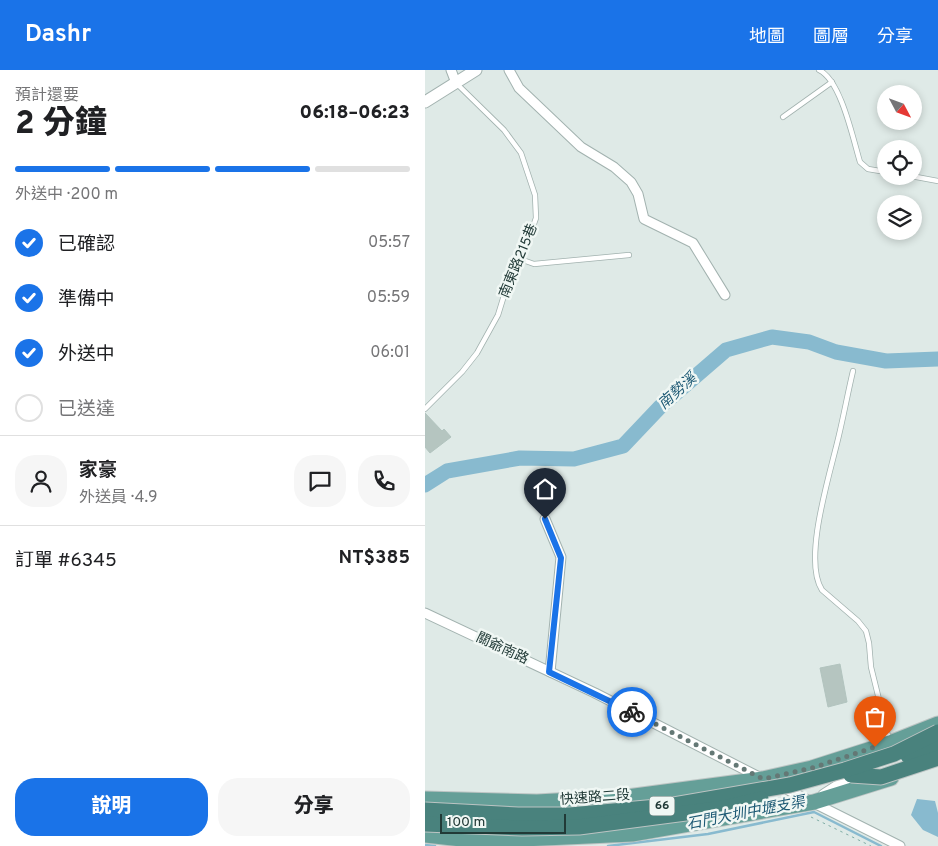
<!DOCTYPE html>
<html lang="zh-TW">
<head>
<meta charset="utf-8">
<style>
  :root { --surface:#fff; --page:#f6f6f6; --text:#202124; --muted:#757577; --line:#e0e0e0; --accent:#1a73e8 }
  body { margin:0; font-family:Overpass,"Noto Sans TC",sans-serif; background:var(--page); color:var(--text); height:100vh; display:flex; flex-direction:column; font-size:19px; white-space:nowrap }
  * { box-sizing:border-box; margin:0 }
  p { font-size:16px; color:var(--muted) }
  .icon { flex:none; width:28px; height:28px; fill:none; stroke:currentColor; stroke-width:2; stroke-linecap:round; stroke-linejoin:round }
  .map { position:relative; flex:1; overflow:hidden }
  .sheet { display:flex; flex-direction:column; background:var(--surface); width:425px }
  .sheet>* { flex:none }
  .needle { width:32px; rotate:131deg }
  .controls { position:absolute; left:452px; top:15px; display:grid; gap:10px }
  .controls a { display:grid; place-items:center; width:45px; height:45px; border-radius:50%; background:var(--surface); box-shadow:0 2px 8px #0003; font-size:25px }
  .scale { position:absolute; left:15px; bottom:12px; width:126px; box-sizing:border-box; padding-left:5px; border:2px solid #213a37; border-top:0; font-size:14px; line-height:18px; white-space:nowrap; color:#213a37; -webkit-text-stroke:4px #f0f7f4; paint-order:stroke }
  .pin { position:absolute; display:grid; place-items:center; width:42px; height:42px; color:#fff; margin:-51px -21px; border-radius:50% 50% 50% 0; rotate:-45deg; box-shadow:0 0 5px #0007 }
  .pin .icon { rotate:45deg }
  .courier { position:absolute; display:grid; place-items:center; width:50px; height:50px; margin:-25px; border:4px solid #1a73e8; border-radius:50%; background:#fff; color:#222; box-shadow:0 1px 6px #0007 }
  .summary em { font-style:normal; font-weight:800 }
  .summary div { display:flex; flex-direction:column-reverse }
  .summary { display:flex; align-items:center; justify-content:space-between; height:85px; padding:0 15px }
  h1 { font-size:32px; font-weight:800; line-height:38px }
  .bar { display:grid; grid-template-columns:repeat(4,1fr); gap:8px 5px; align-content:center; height:60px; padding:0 15px }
  .bar i { height:6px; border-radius:4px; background:var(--line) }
  .bar .on { background:var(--accent) }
  .bar p { grid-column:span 4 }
  .line { display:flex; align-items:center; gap:12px; padding:0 15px; border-top:1px solid var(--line) }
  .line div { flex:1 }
  .round { display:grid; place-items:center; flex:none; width:52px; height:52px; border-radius:20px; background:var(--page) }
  ol { padding:0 15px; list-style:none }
  li { display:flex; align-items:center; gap:15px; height:55px }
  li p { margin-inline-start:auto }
  li .icon { padding:5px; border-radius:50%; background:var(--accent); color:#fff; stroke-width:4 }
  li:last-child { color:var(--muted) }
  li i { width:28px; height:28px; border:2px solid var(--line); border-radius:50% }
  .action { display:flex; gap:10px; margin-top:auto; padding:10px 15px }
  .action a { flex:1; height:58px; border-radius:20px; background:var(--accent); color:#fff; font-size:20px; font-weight:800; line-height:58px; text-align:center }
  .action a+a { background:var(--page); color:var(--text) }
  header { display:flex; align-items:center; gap:30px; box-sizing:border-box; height:70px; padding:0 25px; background:var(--accent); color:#fff }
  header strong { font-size:24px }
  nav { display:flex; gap:28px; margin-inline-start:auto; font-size:18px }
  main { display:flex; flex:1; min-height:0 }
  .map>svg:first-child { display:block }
</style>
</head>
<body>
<header>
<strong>Dashr</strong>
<nav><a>地圖</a><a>圖層</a><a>分享</a></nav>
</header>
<main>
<section class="sheet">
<div class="summary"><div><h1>2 分鐘</h1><p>預計還要</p></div><em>06:18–06:23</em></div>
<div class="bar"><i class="on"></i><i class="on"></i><i class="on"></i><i></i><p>外送中 · 200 m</p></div>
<ol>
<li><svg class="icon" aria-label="check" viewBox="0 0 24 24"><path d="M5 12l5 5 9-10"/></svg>已確認<p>05:57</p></li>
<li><svg class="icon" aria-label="check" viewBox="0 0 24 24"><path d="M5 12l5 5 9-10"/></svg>準備中<p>05:59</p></li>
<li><svg class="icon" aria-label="check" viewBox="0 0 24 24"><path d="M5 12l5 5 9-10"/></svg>外送中<p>06:01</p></li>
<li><i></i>已送達</li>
</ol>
<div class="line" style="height:90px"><a class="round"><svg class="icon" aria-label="person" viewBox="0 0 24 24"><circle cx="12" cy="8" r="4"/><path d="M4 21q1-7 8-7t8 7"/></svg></a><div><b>家豪</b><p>外送員 · 4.9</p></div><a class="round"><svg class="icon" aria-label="chat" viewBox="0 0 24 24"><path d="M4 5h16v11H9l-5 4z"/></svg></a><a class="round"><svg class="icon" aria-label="phone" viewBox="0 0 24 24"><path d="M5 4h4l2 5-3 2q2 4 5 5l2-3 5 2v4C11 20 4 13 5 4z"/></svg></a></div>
<div class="line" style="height:65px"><div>訂單 #6345</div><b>NT$385</b></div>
<div class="action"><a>說明</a><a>分享</a></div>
</section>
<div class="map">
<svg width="513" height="776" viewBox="0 0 513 776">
  <rect width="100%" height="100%" fill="#dfeae7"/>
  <path fill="#88bacf" d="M492 729 510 731 513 743V767L498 760 486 745Z"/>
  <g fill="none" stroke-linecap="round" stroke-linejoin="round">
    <g stroke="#88bacf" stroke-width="2.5">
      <path d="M0 775 10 776"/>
      <path d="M183 776 283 764 389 742 456 776"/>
    </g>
    <path stroke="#88bacf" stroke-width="15" d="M0 415 22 401 95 388 149 389 198 376 235 337 301 280 347 267 384 272 411 282 461 291 513 289"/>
  </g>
  <g fill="#b5c5c0" stroke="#b2c4bf">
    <path d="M0 343 17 361 19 359 26 367 5 383 0 377Z"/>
    <path d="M415 594 422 632 403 637 395 598Z"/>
  </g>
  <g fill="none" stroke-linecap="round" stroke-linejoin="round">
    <defs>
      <g id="service">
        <path d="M394 0C416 10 428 69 435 92L443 99 461 102"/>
        <path d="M358 47 407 12"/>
        <path d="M486 106 513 111"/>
        <path d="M95 189 109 194 204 185"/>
        <path d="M428 301C423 322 419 344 414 365 406 401 377 489 397 520L433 551 441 561 444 573 446 597 464 670"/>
        <path d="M0 339 37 302 52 283 73 245 85 206 103 171 111 148 110 125 96 83 79 60 32 14"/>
      </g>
      <g id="minor">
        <path d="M26 0 31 13"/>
        <path d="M84 0 94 18 156 77 189 97 206 112 213 124 219 149 268 173 300 225"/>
        <path d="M120 449 136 487 125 602"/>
        <path d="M0 543 170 623 336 708"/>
        <path d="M357 717 475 776"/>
      </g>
      <g id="tertiary">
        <path d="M0 32 51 0"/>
        <path d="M399 725 413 716 439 707"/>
      </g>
      <g id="primary">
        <path d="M0 729 112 732 202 727 338 709 387 698 465 673 513 654"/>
        <path d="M0 765 54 771 207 764 389 732 466 708"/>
      </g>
    </defs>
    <use href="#service" stroke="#a2b2af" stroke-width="6"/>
    <use href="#minor" stroke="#a2b2af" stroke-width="11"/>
    <use href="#tertiary" stroke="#a2b2af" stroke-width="13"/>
    <use href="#primary" stroke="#bcc4c3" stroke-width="17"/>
    <path stroke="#80ada6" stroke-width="1" stroke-dasharray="2.5 4" stroke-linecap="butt" d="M386 747 446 776"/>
    <use href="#service" stroke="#fff" stroke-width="4.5"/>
    <use href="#minor" stroke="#fff" stroke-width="9"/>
    <use href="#tertiary" stroke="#fff" stroke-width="11"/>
    <use href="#primary" stroke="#659f98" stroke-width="15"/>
    <defs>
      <g id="trunk-bridge">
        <path d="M483 686 513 675"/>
        <path d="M426 705 456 707 513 688"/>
        <path d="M0 740 93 745H145L243 736 365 715 420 700 469 684 513 662"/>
        <path d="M0 754 97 758 154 757 299 738 336 729"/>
      </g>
    </defs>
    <use href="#trunk-bridge" stroke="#bcc4c3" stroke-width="17" stroke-linecap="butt"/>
    <use href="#trunk-bridge" stroke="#49827d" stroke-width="15"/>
  </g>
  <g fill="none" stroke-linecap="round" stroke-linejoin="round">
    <path stroke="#647875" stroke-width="5" stroke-dasharray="0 9" d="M207 642 338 709 387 698 450 677"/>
    <path stroke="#1a73e8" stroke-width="6" d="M120 449 136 488 124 602 207 642"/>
  </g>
  <g text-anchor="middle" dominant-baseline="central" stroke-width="5" stroke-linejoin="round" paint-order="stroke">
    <rect fill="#f0f7f4" stroke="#5f7370" stroke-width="1" x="224.5" y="726.5" width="25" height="19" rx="4"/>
    <g font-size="12" font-weight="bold" fill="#213a37">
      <text x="237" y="736">66</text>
    </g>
    <g font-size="14" fill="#213a37" stroke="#f0f7f4">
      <text transform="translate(94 191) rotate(-68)">南東路215巷</text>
      <text transform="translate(77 579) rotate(25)">關爺南路</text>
      <text transform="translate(170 728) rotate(-4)">快速路二段</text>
    </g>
    <g font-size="15" font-style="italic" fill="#1d5974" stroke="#f0f7f4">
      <text transform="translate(253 322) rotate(-42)">南勢溪</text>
      <text transform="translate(321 744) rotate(-11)">石門大圳中壢支渠</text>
    </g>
  </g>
</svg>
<div class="controls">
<a><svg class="needle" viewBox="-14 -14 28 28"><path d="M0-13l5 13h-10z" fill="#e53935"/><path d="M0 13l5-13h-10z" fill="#757577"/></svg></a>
<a><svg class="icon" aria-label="locate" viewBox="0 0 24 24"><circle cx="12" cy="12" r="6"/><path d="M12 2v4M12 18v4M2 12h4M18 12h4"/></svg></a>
<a><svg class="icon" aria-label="layers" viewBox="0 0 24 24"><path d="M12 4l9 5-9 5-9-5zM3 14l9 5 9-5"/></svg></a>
</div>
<div class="scale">100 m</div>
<div class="pin" style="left:450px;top:677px;background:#ea580c"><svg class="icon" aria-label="bag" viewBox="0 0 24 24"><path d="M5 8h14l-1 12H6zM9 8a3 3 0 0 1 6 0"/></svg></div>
<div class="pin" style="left:120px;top:449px;background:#1f2937"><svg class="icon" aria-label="home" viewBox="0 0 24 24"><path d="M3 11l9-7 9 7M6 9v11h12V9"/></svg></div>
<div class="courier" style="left:207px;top:642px"><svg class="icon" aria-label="bike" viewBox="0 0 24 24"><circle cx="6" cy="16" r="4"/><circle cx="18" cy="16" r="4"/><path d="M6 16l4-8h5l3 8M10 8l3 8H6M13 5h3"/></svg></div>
</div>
</main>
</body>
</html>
